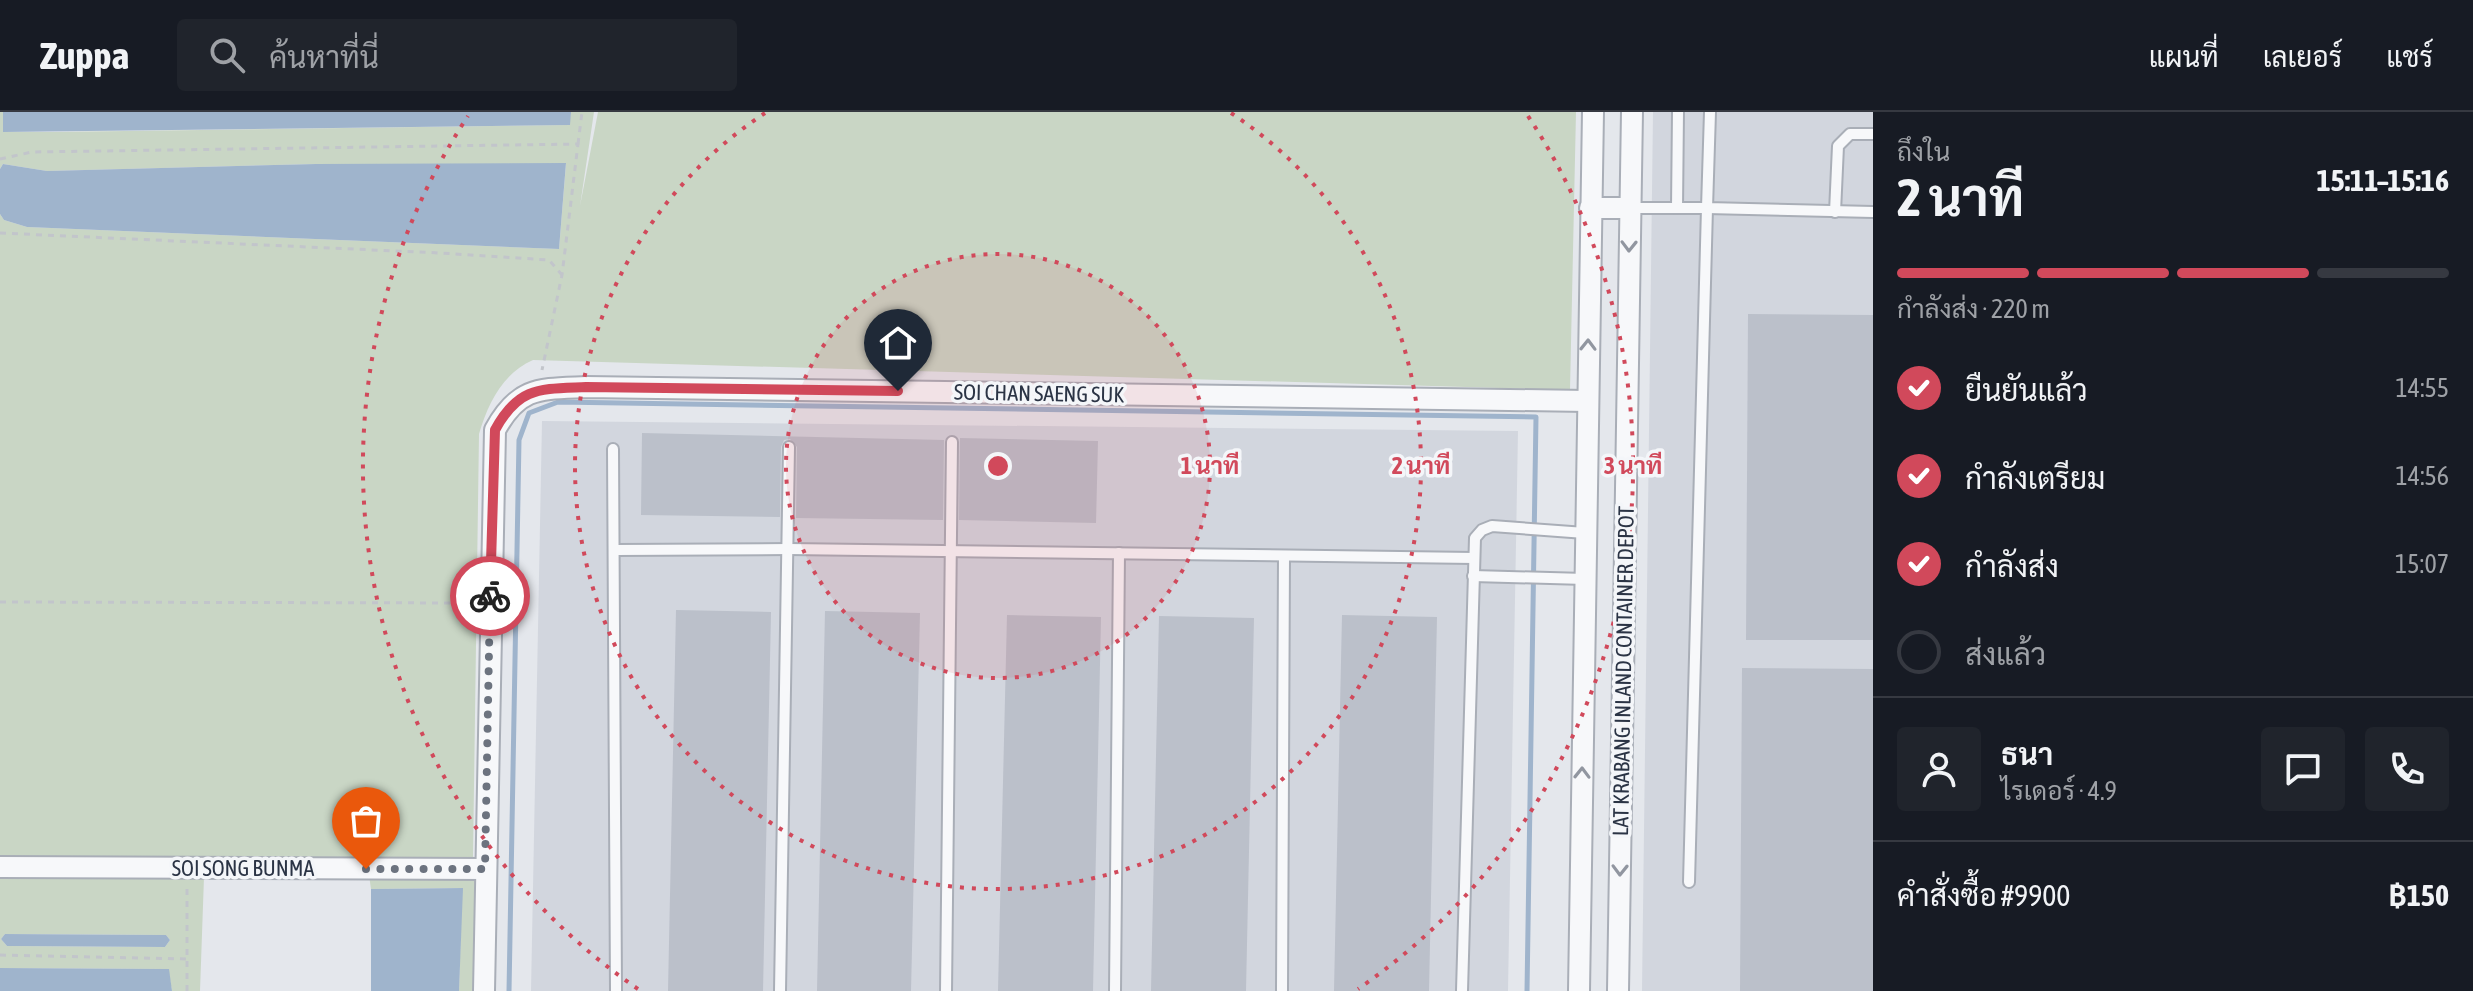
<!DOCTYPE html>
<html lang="th">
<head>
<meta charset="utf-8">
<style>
  :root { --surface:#171b24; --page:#20242c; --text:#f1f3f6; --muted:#9ea1a6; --line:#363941; --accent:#d1495b }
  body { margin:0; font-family:"Asap Condensed",Sarabun,sans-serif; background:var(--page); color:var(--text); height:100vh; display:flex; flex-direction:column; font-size:30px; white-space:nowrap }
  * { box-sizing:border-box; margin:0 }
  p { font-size:26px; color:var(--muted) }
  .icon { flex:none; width:44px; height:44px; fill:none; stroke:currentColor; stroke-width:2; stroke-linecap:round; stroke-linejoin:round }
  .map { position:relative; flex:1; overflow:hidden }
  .panel { display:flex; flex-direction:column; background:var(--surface); width:600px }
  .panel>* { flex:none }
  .pin { position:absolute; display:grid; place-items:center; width:68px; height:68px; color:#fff; margin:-82px -34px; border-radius:50% 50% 50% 0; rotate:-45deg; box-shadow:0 0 8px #0007 }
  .pin .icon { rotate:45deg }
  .courier { position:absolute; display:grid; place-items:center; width:80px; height:80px; margin:-40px; border:6px solid #d1495b; border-radius:50%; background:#fff; color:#222; box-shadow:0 2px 10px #0007 }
  .headline em { font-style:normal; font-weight:700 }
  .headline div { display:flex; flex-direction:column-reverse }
  .headline { display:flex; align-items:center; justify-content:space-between; height:136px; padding:0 24px }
  h1 { font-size:52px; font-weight:700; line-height:60px }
  .bar { display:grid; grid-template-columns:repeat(4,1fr); gap:12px 8px; align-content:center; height:96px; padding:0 24px }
  .bar i { height:10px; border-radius:6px; background:var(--line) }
  .bar .current { background:var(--accent) }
  .bar p { grid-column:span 4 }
  .line { display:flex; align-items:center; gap:20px; padding:0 24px; border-top:2px solid var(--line) }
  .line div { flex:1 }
  .round { display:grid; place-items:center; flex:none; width:84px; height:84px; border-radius:8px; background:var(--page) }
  ol { padding:0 24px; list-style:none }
  li { display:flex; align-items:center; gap:24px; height:88px }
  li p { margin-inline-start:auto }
  li .icon { padding:8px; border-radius:50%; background:var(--accent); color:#fff; stroke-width:4 }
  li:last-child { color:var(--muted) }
  li i { width:44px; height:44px; border:4px solid var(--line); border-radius:50% }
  header { display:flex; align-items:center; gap:48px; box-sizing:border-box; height:112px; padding:0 40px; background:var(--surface); border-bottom:2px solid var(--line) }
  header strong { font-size:38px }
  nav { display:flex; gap:44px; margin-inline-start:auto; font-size:28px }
  .search { width:560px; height:72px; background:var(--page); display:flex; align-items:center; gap:20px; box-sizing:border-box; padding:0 28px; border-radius:8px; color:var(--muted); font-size:30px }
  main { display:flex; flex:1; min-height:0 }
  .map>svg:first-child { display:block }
</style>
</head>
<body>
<header>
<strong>Zuppa</strong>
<div class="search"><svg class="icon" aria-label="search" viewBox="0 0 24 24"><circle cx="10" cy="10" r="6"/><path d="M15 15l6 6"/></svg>ค้นหาที่นี่</div>
<nav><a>แผนที่</a><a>เลเยอร์</a><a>แชร์</a></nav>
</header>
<main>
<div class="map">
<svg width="1873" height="879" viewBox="0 0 1873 879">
  <rect width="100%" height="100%" fill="#e4e7ec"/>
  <g fill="#d2d6de">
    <path d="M1653 0H1873V879H1642Z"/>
    <path d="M542 309 1518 319 1508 879H531Z"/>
  </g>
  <path fill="#c9d6c5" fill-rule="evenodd" d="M0 0H3V20H51L569 13 571 0H594L580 94 598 0H1576L1570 278 533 248C503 261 488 291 479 322L473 744 477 769 476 879H459L462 776 371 777 369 763 204 765 200 879H172L168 857 0 856V102L4 108 27 115 559 137 566 52H316L47 59 3 52 0 57ZM5 822 166 823 170 828 165 835 7 834 1 827Z"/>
  <g fill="#9fb4cc">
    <path d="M3 0H571L570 13 3 20Z"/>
    <path d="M566 51 559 137 27 115 4 108 0 102V57L3 52 47 59 316 52Z"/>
    <path d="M463 776 459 879H371V777Z"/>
    <path d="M5 822 166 823 170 828 165 835 7 834 1 827Z"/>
    <path d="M0 856 169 857 172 879H0Z"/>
  </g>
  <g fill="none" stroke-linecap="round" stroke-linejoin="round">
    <path stroke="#9fb4cc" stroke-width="5" d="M509 879 519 328 529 301 558 290 1536 305 1527 879"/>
  </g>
  <g fill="#bbc0ca">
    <path d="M1748 202 1873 203V528H1746Z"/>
    <path d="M642 321 944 328 943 408 796 406 797 335 790 327 784 328 781 335 780 405 641 403Z"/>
    <path d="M960 326 1098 329 1096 411 959 408Z"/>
    <path d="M676 498 771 500 763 879H668Z"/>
    <path d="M825 499 920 501 911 879H817Z"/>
    <path d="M1007 503 1101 505 1093 879H998Z"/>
    <path d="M1342 503 1437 505 1429 879H1334Z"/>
    <path d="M1159 504 1254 506 1246 879H1151Z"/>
    <path d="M1742 556 1873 557V879H1740Z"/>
  </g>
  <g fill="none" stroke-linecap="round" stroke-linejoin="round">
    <defs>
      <g id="lane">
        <path d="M1710 0 1707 96 1873 100"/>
        <path d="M1630 96H1707L1689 770"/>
        <path d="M1677 96 1678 0"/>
        <path d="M1835 100 1838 34 1850 22H1873"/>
        <path d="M613 337 616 879"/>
        <path d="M615 438 789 437 1474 446"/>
        <path d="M1473 464 1585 467"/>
        <path d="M780 879 789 335"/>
        <path d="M946 879 952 330"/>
        <path d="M1115 879 1119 441"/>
        <path d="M1282 879 1284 444"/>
        <path d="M1462 879 1475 426 1482 418 1492 414 1585 421"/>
      </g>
      <g id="street">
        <path d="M1590 96H1630"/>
        <path d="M0 755 485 757"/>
        <path d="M484 879 495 318C519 274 540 277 586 275L1587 289"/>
        <path d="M1579 879 1593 0"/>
        <path d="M1618 879 1632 0"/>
      </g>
    </defs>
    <use href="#lane" stroke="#a9aeb7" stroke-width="14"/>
    <use href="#street" stroke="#a9aeb7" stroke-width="24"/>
    <g stroke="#c2c5cb" stroke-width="3" stroke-dasharray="6 6" stroke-linecap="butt">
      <path d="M578 32 582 0"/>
      <path d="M0 47 32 40 578 32 562 163 542 258"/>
      <path d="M0 121 440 141 549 148 562 163"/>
      <path d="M0 490 474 491"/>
      <path d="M0 843 187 847"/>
      <path d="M187 879V775"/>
    </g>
    <use href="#lane" stroke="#f7f8fa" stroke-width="10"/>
    <use href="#street" stroke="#f7f8fa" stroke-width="20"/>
  </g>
  <defs><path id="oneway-chevron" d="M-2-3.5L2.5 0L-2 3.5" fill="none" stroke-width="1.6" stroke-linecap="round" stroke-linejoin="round" transform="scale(2)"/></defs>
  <g stroke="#9196a0">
    <use href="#oneway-chevron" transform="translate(1629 134) rotate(91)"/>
    <use href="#oneway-chevron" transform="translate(1588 233) rotate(-89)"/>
    <use href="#oneway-chevron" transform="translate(1582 661) rotate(-89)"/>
    <use href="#oneway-chevron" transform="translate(1620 758) rotate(91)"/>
  </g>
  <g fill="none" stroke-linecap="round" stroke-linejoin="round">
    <path stroke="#6c737f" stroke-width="8" stroke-dasharray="0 14.4" d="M366 757H485L490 484"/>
    <path stroke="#d1495b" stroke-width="10" d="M490 484 495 318C519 274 540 277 586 275L898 279"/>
  </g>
  <circle cx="998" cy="354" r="212" fill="#d1495b" fill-opacity=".12"/>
  <g fill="none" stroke="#d1495b" stroke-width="4" stroke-dasharray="4 8">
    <circle cx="998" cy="354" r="212"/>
    <path d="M1231 1A423 423 0 1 1 765 1"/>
    <path d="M638 877A635 635 0 0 1 468 4M1528 4A635 635 0 0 1 1358 877"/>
  </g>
  <g text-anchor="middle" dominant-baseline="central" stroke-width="7" stroke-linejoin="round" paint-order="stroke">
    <g font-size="22" fill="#2b3445" stroke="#f4f6f9">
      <text transform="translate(1039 281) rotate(1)">SOI CHAN SAENG SUK</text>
      <text transform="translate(1623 559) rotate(-89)">LAT KRABANG INLAND CONTAINER DEPOT</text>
      <text x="243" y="756">SOI SONG BUNMA</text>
    </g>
  </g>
  <circle cx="998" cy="354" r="12" fill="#d1495b" stroke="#f4f6f9" stroke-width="4"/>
  <g font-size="24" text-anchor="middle" font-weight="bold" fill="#d1495b" stroke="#f4f6f9" stroke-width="7" stroke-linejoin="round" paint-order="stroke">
    <text x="1210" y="362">1 นาที</text>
    <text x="1421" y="362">2 นาที</text>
    <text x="1633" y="362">3 นาที</text>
  </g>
</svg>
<div class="pin" style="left:366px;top:757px;background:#ea580c"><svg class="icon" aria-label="bag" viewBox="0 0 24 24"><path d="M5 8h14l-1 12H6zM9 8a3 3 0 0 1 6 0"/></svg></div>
<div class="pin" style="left:898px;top:279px;background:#1f2937"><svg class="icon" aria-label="home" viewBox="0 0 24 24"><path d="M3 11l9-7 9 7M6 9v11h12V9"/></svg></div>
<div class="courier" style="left:490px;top:484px"><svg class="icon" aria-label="bike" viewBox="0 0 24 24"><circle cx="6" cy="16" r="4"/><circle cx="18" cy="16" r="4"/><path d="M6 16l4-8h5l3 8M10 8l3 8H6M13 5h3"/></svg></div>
</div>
<section class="panel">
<div class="headline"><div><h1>2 นาที</h1><p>ถึงใน</p></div><em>15:11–15:16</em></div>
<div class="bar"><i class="current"></i><i class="current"></i><i class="current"></i><i></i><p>กำลังส่ง · 220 m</p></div>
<ol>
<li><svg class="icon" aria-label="check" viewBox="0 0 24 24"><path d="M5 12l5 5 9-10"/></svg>ยืนยันแล้ว<p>14:55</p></li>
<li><svg class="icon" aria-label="check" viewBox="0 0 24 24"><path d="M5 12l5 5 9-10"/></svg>กำลังเตรียม<p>14:56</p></li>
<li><svg class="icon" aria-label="check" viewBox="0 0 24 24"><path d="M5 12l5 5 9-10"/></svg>กำลังส่ง<p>15:07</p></li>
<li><i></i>ส่งแล้ว</li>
</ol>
<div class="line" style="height:144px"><a class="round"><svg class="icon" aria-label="person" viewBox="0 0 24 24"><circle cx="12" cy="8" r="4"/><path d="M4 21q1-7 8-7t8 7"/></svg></a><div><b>ธนา</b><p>ไรเดอร์ · 4.9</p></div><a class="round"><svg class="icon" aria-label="chat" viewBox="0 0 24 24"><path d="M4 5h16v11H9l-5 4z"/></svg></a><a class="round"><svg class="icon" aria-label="phone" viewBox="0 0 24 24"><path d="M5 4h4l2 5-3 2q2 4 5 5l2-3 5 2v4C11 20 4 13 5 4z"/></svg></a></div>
<div class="line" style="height:104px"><div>คำสั่งซื้อ #9900</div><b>฿150</b></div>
</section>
</main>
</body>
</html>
